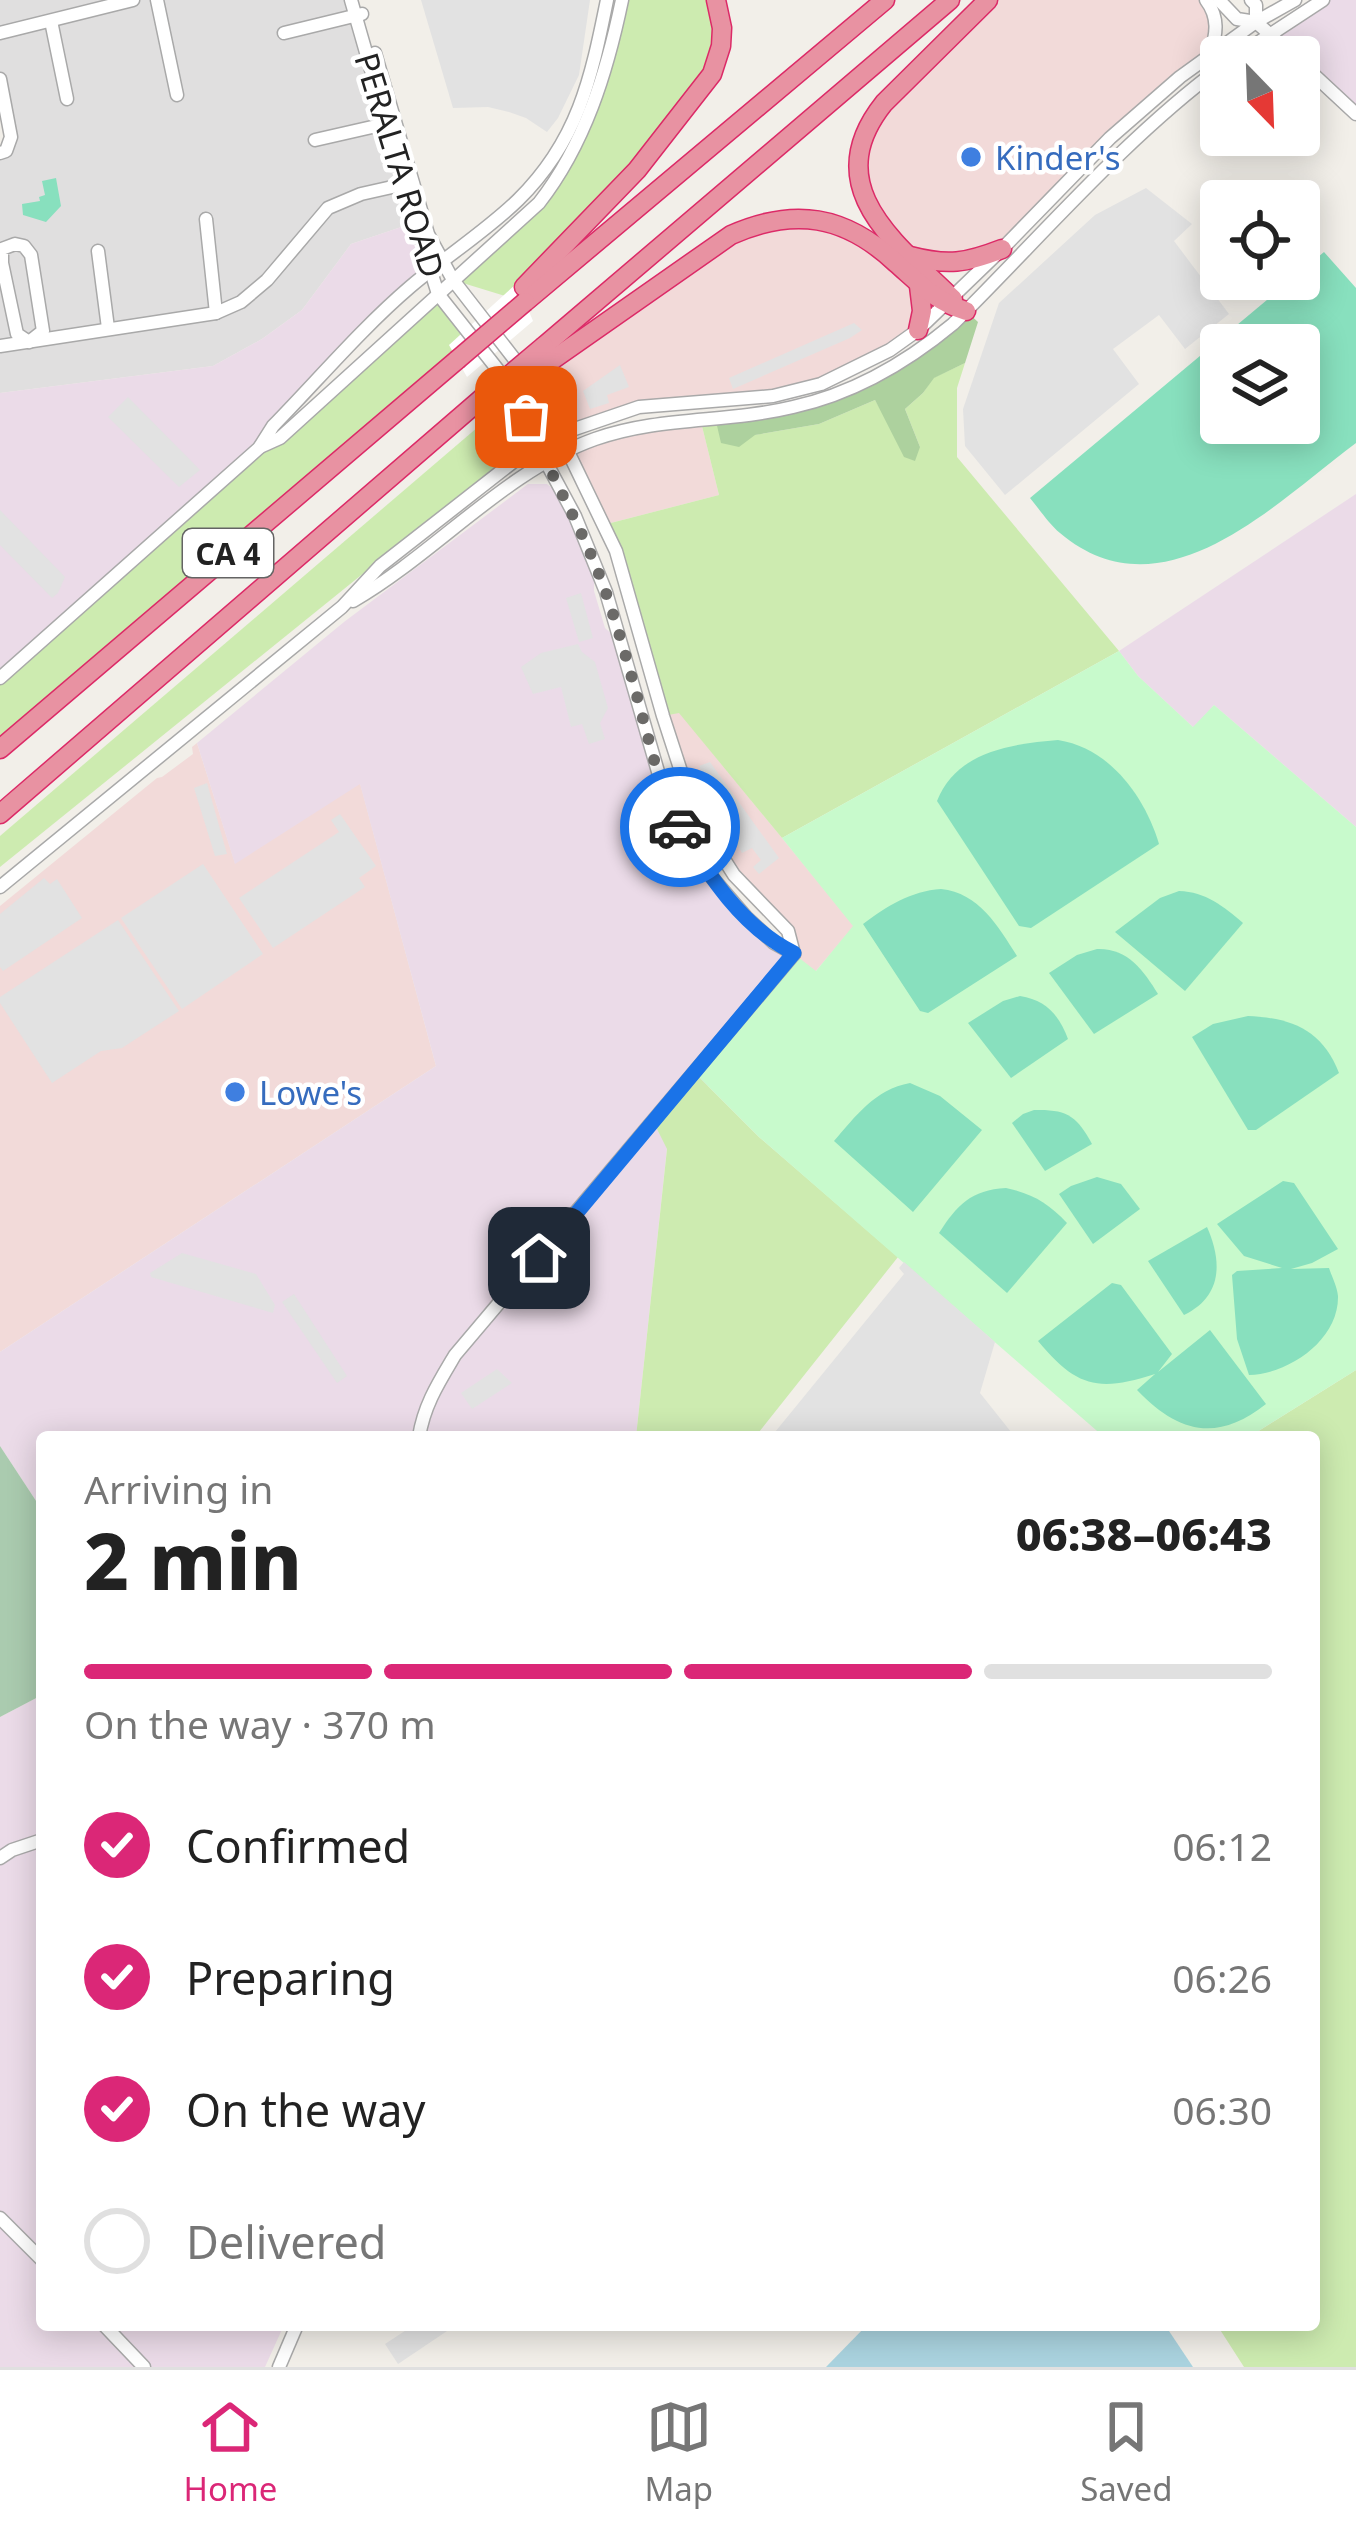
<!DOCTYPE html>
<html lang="en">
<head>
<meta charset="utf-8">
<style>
  :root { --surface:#fff; --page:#f6f6f6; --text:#222; --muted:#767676; --line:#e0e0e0; --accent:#db2777 }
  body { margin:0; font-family:"Noto Sans",sans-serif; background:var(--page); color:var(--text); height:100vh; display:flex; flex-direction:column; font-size:45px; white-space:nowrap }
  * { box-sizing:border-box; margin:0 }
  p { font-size:39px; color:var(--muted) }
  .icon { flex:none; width:66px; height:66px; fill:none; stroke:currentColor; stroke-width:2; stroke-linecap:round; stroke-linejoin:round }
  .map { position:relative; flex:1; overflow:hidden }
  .drawer { position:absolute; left:36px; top:1431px; width:1284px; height:900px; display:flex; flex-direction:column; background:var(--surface); border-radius:12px; box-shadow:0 6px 30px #0003 }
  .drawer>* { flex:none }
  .needle { width:78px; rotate:157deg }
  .fabs { position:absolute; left:1200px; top:36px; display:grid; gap:24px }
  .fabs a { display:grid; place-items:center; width:120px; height:120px; border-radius:12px; background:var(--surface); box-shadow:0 6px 30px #0003; font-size:60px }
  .pin { position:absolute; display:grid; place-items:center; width:102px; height:102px; color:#fff; margin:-51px; border-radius:24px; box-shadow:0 6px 18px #0006 }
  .courier { position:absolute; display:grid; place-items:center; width:120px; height:120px; margin:-60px; border:9px solid #1a73e8; border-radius:50%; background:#fff; color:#222; box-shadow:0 3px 15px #0007 }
  .headline em { font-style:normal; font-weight:800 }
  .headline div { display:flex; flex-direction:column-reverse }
  .headline { display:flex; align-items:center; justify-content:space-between; height:204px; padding:0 48px }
  h1 { font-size:78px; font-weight:800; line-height:90px }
  .bar { display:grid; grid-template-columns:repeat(4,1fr); gap:18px 12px; align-content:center; height:144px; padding:0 48px }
  .bar i { height:15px; border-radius:9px; background:var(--line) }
  .bar .selected { background:var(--accent) }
  .bar p { grid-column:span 4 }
  ol { padding:0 48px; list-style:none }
  li { display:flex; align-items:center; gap:36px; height:132px }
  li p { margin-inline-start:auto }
  li .icon { padding:12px; border-radius:50%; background:var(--accent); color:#fff; stroke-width:4 }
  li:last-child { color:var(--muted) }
  li i { width:66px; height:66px; border:6px solid var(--line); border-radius:50% }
  .dock { display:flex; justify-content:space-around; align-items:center; height:168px; border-top:3px solid var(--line); background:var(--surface); font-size:33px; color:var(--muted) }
  .dock a { display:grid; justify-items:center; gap:6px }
  .dock .selected { color:var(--accent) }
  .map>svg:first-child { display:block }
</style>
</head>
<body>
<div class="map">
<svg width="1356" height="2367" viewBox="0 0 1356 2367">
  <rect width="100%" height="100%" fill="#f2efe9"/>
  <path fill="#e0dfdf" d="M0 0H351L416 222 351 244 302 310 262 339 213 366 0 393V153L11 137 0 79Z"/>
  <g fill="#f2dad9">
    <path d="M989 0H1206L1210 5V54L1180 77 1002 249 973 261 910 256 864 196 870 121Z"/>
    <path d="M757 223 848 229 919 286 918 330 856 369 773 396 639 407 560 434 551 361Z"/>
    <path d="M700 418 719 495 603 525 569 450Z"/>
    <path d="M679 712 854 926 815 972 794 954 788 931 715 847 663 716Z"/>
    <path d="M197 743 235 863 360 783 436 1066 0 1352V906L157 778 162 777 193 754 192 747Z"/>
  </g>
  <g fill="#ebdbe8">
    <path d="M1323 0H1356V114L1271 34Z"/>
    <path d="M416 222 431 271 408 289 259 448 0 678V393L213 366 262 339 302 310 351 244Z"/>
    <path d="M528 484H547L553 489 578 532 594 574V591L605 628 623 644 675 820 746 917 794 954 667 1148 636 1437H42V1510L0 1446V1352L436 1066 360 784 235 864 197 743 344 622Z"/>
    <path d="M1356 494V827L1214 705 1194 728 1138 676 1119 651Z"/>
    <path d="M42 1695V2325H284L265 2367H0V1717Z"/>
  </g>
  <g fill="#cdebb0">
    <path d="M622 0H716L719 60 525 302 453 280 539 203 581 137Z"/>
    <path d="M438 294 474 340 0 751V678L80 606 280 438Z"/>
    <path d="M965 363 957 388V457L1119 651 782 838 679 713 663 716 603 525 719 495 700 418 754 435 819 424 875 400 889 424 920 447 905 409 923 393 933 378Z"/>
    <path d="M506 403 522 434 516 450 0 867V836Z"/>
    <path d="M694 1072 759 1137 898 1257 755 1437H636L667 1149 653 1121Z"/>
    <path d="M1356 1370V2367H1244L1217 2325H1314V1437H1249Z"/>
  </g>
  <path fill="#add19e" d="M966 311 978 322 965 363 934 378 923 393 905 409 920 447 915 461 904 457 875 400 819 424 755 435 739 447 721 443 715 417 789 408 883 373Z"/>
  <path fill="#aacbaf" d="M0 1446 42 1510V1695L0 1717Z"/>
  <path fill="#c8facc" d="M1119 651 1138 676 1193 727 1214 705 1356 827V1370L1249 1437H1104L759 1137 694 1072 794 954 816 971 853 926 782 838Z"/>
  <g fill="#88e0be" fill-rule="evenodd">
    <path d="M56 178 61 206 46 222 23 215 22 204 40 201 39 197 45 195 42 181Z"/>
    <path d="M1324 252 1356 288V443C1274 504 1163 620 1060 533 1049 524 1040 510 1030 498L1292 279H1299V273ZM1221 345H1299V423H1221Z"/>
    <path d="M1058 740C1110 748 1145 797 1159 844L1031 928 1019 926 937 801C957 751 1011 744 1058 740Z"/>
    <path d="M941 889C979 893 998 926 1017 956L928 1013 920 1011 863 924C887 906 911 891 941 889Z"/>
    <path d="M1179 891C1206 892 1223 906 1243 923L1185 991 1115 932 1160 898Z"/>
    <path d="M1097 949C1128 948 1143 970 1158 994L1094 1034 1049 973 1077 955Z"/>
    <path d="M1020 996C1046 1000 1059 1015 1068 1039L1011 1078 968 1023 1003 1001Z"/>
    <path d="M1248 1016C1292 1018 1322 1030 1339 1073L1256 1130H1248L1192 1037 1213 1024Z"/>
    <path d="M910 1083 940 1096 982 1130 913 1212 834 1141C855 1117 875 1089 910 1083Z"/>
    <path d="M1034 1110C1067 1109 1077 1116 1092 1144L1045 1171 1012 1123 1023 1114Z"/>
    <path d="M1097 1177 1121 1184 1140 1209 1093 1244 1059 1194 1071 1186Z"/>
    <path d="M1283 1181 1294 1183 1338 1249 1312 1263 1291 1269 1329 1268C1332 1277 1337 1286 1338 1296 1339 1340 1289 1374 1249 1375L1237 1339 1232 1275 1237 1271 1282 1268 1244 1256 1217 1224Z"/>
    <path d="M1006 1188C1033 1194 1048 1203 1067 1223L1007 1293 939 1233C957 1205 971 1190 1006 1188Z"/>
    <path d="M1207 1227C1222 1261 1223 1296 1184 1315L1148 1261Z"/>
    <path d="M1112 1283 1121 1285 1172 1354 1158 1372 1210 1330 1266 1404C1218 1442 1179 1434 1137 1390L1155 1374C1099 1392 1077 1388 1038 1341Z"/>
  </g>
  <g fill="#e2e2e2">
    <path d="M421 0H590L579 75 558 118 547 132 526 118 509 112 488 107 453 108Z"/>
    <path d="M1146 188 1192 224 1174 241 1229 314 1185 349 1159 315 1113 349 1139 384 1005 495 965 446 963 409 999 303 1095 215Z"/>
    <path d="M854 323 862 330 850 338 733 389 729 378Z"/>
    <path d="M620 365 629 387 607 395 609 403 590 409 583 391Z"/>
    <path d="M128 397 200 470 179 487 108 417Z"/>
    <path d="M0 510 65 577 58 593 52 598 0 545Z"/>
    <path d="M581 593 593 638 579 642 566 598Z"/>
    <path d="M578 644 582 652 595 662 608 708 600 723 605 739 589 744 582 724 571 727 561 687 533 694 521 667 541 653Z"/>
    <path d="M710 762 779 858 759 874 753 867 761 860 752 848 742 853 713 801 699 766Z"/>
    <path d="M207 783 227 854 215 856 194 788Z"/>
    <path d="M340 814 376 866 359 878 365 887 273 948 239 898 339 832 331 820Z"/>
    <path d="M203 864 263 954 182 1009 121 918Z"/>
    <path d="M44 878 50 884 57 879 82 918 3 971 0 967V914Z"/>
    <path d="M118 920 179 1011 122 1048 101 1051 52 1083 0 1003V997Z"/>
    <path d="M182 1253 256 1274 275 1305 273 1313 151 1277 150 1273Z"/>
    <path d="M904 1262 995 1342 980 1393 1015 1437H771L904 1274 899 1268Z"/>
    <path d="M294 1294 347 1376 337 1383 282 1302Z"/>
    <path d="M497 1369 512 1383 472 1409 461 1393Z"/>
    <path d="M414 2325H456L398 2364 385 2344Z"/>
  </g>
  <path fill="#aad3df" d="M867 2325H1165L1193 2367H826Z"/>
  <path fill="#fff" d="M517 283 533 321 467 377 449 345Z"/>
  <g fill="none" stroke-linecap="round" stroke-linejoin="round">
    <defs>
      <g id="minor">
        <path d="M157 0 177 95"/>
        <path d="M351 0 404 185 438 294 513 389 546 462 575 516 606 592 661 782 675 820 703 867 746 917 774 943 794 954"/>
        <path d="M1206 0C1219 17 1217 34 1210 54"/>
        <path d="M1219 0 1237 19 1256 22 1295 57"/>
        <path d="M1251 0 1256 5V22"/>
        <path d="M51 21 67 99"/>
        <path d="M0 33 133 0"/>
        <path d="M284 33 362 14"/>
        <path d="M375 53 428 234 453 280 526 374 545 404 616 551 663 716 689 796 701 823 734 875 788 931 794 954"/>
        <path d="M1236 57 1323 0"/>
        <path d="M1299 61 1356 114"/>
        <path d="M0 79 11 137 6 151 0 153"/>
        <path d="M315 140 394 122"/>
        <path d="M206 219 216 313"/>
        <path d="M15 244 24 246 31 255 43 331 29 342 17 334 2 263V249Z"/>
        <path d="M98 251 108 328"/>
        <path d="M0 346 216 313 241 302 267 280 328 208 361 194 410 183"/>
        <path d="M260 447 280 438 539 203C585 144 607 72 622 0"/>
        <path d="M353 601C436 553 505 471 595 439 660 416 727 423 793 407 852 394 906 363 953 324 1039 239 1124 139 1221 67"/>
        <path d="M0 678 259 448 273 426C317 381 362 328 410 287 445 257 485 232 518 200 578 141 591 79 607 0"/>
        <path d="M0 887 342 607 380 566 513 462 560 434 639 407 773 396 821 384 890 350 918 330 1002 249 1110 138 1180 77 1256 22 1295 0"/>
        <path d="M419 1437C424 1405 439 1382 455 1355L794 954"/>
        <path d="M0 1858 12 1850 42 1840"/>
        <path d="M0 2218 42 2260"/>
        <path d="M104 2325 144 2367"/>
        <path d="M279 2367 297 2325"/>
      </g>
      <g id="highway">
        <path d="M910 256C948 266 966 263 1002 249"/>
        <path d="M524 287 637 170 712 74 721 46 722 28 716 0"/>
        <path d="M953 299C896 243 817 187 884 103L988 0"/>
        <path d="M525 302 885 0"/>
        <path d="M918 330 922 311 919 286"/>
        <path d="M544 346 950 0"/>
        <path d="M551 361 731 235C794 207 845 215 896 263 919 283 936 302 966 311"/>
        <path d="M0 749 457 360"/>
        <path d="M0 814 481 399"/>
      </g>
    </defs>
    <use href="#minor" stroke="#a9a9a9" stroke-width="15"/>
    <use href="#highway" stroke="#dc2a67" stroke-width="21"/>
    <use href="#minor" stroke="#fff" stroke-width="12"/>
    <use href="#highway" stroke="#e892a2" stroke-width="18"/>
    <defs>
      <g id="highway-bridge">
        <path d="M457 360 525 302"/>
        <path d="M481 399 544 346"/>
        <path d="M487 409 551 361"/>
      </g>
    </defs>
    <use href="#highway-bridge" stroke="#dc2a67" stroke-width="21" stroke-linecap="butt"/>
    <use href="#highway-bridge" stroke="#e892a2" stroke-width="18"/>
  </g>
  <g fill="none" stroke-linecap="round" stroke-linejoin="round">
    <path stroke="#6b6a68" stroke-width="12" stroke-dasharray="0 21.6" d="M526 417C551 478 586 533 607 596 622 640 634 685 646 730 655 763 663 798 680 827"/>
    <path stroke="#1a73e8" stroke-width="15" d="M539 1258 794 953C743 928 708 875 680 827"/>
  </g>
  <g fill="#3f7fe0" stroke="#fff" stroke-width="4.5">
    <circle cx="971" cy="157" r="12"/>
    <circle cx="235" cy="1092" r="12"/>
  </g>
  <g text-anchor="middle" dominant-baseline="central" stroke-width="9" stroke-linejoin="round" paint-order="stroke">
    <rect fill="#fff" stroke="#646464" stroke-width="3" x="183" y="529" width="90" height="48" rx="9"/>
    <g font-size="30" font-weight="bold" fill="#222">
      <text x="228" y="553">CA 4</text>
    </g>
    <g font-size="33" fill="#366cbe" stroke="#fff" text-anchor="start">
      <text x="995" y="157">Kinder's</text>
      <text x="259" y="1092">Lowe's</text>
    </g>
    <g font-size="33" fill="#222" stroke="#fff">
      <text transform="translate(400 165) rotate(73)">PERALTA ROAD</text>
    </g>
  </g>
</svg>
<div class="fabs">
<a><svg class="needle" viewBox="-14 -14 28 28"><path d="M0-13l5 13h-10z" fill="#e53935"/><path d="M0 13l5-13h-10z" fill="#767676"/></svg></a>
<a><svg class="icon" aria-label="locate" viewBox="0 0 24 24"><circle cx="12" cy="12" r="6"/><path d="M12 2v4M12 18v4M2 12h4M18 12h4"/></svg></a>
<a><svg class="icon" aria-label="layers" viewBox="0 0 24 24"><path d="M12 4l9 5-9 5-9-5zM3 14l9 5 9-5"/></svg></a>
</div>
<div class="pin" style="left:526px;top:417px;background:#ea580c"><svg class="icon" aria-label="bag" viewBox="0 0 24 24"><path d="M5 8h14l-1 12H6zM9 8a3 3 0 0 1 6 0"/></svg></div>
<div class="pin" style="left:539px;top:1258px;background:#1f2937"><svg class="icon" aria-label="home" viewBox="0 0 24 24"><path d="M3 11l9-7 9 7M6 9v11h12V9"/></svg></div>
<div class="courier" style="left:680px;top:827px"><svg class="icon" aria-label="car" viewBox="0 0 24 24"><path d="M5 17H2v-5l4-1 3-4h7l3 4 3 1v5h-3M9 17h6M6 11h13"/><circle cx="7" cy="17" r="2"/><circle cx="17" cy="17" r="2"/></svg></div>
<section class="drawer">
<div class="headline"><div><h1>2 min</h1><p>Arriving in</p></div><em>06:38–06:43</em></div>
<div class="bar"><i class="selected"></i><i class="selected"></i><i class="selected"></i><i></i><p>On the way · 370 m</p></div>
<ol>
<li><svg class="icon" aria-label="check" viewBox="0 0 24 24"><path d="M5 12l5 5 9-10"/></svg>Confirmed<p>06:12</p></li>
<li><svg class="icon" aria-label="check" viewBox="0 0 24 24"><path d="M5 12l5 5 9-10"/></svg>Preparing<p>06:26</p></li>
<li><svg class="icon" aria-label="check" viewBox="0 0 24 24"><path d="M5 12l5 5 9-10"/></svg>On the way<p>06:30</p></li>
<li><i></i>Delivered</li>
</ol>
</section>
</div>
<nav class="dock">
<a class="selected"><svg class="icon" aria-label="home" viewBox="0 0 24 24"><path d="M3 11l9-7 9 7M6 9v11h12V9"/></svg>Home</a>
<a><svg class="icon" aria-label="map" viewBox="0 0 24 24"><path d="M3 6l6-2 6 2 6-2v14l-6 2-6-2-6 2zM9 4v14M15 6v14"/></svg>Map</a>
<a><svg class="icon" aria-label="saved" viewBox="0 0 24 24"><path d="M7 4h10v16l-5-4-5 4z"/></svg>Saved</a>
</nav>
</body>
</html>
